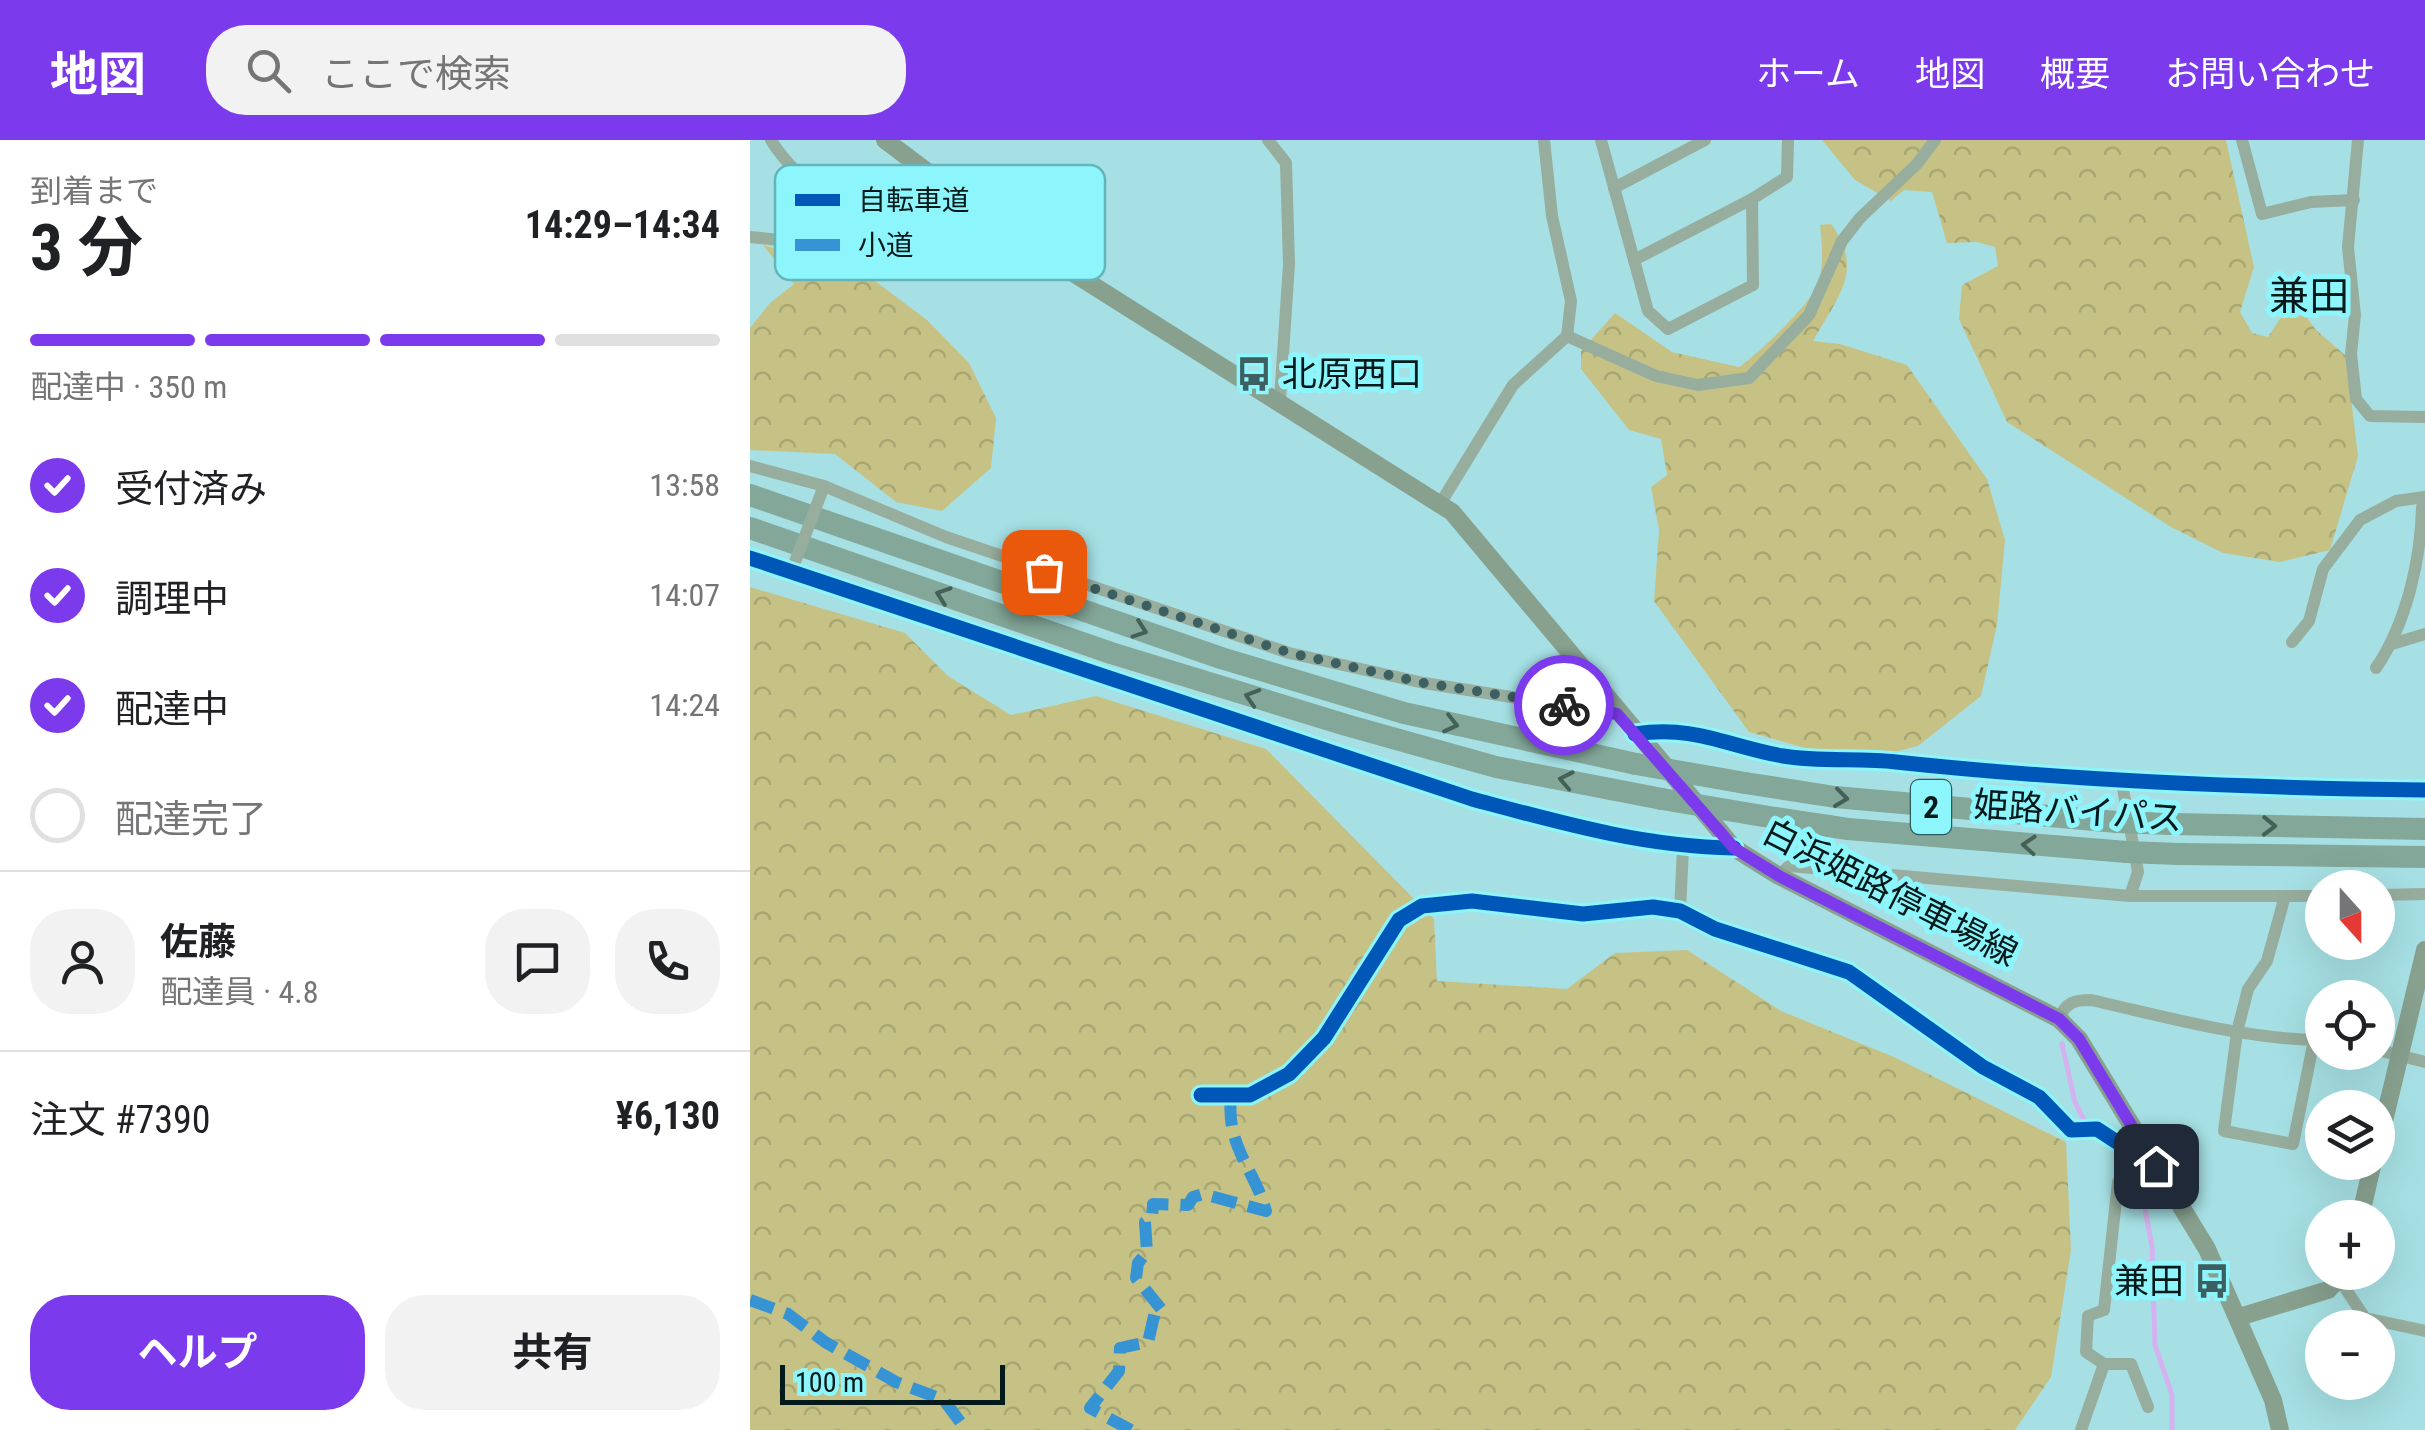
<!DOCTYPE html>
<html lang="ja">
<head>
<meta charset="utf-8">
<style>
  :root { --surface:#fff; --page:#f2f2f2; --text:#202124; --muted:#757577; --line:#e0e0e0; --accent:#7c3aed }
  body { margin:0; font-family:"Roboto Condensed","Noto Sans JP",sans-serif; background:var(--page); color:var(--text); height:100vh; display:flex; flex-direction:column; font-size:38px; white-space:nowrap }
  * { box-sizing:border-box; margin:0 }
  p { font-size:32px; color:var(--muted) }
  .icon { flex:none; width:55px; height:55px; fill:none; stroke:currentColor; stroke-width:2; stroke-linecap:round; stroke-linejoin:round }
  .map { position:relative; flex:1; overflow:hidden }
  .drawer { display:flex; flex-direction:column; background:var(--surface); width:750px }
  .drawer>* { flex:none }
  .needle { width:65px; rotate:159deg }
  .fabs { position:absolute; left:1555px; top:730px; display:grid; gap:20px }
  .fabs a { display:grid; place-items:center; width:90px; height:90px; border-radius:50%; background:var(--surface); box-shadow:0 10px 40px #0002; font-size:50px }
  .scale { position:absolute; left:30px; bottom:25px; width:225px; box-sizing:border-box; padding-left:10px; border:5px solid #03191a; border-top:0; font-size:28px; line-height:35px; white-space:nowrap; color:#03191a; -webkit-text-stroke:8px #8df6fd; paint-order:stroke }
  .pin { position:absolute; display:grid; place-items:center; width:85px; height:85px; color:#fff; margin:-42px; border-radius:20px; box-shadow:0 5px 15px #0006 }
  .courier { position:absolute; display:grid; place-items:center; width:100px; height:100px; margin:-50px; border:8px solid #7c3aed; border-radius:50%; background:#fff; color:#222; box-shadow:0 2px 12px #0007 }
  .head em { font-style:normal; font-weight:700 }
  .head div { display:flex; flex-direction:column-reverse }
  .head { display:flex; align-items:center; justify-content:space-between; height:170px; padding:0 30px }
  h1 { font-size:65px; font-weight:700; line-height:75px }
  .bar { display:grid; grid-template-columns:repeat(4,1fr); gap:15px 10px; align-content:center; height:120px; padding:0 30px }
  .bar i { height:12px; border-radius:8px; background:var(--line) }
  .bar .on { background:var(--accent) }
  .bar p { grid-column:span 4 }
  .line { display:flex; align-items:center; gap:25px; padding:0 30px; border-top:2px solid var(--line) }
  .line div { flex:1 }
  .round { display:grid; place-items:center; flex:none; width:105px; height:105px; border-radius:40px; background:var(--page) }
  ol { padding:0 30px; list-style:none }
  li { display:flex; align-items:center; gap:30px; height:110px }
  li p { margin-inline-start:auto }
  li .icon { padding:10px; border-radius:50%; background:var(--accent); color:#fff; stroke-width:4 }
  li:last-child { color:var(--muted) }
  li i { width:55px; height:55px; border:5px solid var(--line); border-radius:50% }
  .cta { display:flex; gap:20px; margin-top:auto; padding:20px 30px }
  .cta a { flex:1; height:115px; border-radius:40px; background:var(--accent); color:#fff; font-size:40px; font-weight:700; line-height:115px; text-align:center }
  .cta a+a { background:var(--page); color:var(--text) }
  header { display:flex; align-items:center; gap:60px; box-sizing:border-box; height:140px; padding:0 50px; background:var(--accent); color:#fff }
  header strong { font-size:48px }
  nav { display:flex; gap:55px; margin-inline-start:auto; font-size:35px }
  .search { width:700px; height:90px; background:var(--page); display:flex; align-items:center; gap:25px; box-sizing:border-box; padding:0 35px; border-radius:40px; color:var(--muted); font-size:38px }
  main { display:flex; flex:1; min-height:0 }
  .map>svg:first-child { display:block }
</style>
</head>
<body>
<header>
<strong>地図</strong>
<div class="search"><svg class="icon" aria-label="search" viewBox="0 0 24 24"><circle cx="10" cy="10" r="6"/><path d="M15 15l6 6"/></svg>ここで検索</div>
<nav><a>ホーム</a><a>地図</a><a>概要</a><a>お問い合わせ</a></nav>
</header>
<main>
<section class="drawer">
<div class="head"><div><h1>3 分</h1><p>到着まで</p></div><em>14:29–14:34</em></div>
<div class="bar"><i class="on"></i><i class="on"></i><i class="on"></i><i></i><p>配達中 · 350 m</p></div>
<ol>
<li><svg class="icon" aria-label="check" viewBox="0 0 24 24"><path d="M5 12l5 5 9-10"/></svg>受付済み<p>13:58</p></li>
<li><svg class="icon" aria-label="check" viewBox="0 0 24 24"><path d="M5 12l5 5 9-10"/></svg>調理中<p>14:07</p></li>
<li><svg class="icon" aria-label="check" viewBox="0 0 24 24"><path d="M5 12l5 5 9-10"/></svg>配達中<p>14:24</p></li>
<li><i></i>配達完了</li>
</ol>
<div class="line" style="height:180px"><a class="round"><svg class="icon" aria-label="person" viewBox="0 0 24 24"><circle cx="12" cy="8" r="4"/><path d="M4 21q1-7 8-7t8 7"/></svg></a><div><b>佐藤</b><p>配達員 · 4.8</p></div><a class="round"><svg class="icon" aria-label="chat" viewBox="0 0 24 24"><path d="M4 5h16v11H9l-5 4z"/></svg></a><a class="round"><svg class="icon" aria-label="phone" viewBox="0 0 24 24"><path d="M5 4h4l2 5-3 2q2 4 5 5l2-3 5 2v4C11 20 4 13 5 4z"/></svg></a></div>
<div class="line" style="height:130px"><div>注文 #7390</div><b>¥6,130</b></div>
<div class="cta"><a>ヘルプ</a><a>共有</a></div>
</section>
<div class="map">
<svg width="1675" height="1290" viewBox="0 0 1675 1290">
  <defs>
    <pattern id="forest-crowns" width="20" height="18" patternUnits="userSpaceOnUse" patternTransform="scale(2.5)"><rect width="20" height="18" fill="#c6c286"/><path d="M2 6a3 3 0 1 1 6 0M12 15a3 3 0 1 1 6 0" fill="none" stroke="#a8a673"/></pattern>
  </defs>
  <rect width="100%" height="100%" fill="#a6e0e4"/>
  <g fill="url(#forest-crowns)">
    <path d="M1072 0H1476L1504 127 1490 172 1502 193 1518 197 1543 159 1566 190 1596 216 1608 316 1580 410 1530 422 1473 413 1421 387 1257 282 1209 179 1212 145 1248 126 1245 107 1227 102 1197 103 1182 52 1154 50 1141 61 1105 40Z"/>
    <path d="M1081 84C1115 130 1088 156 1063 201L1090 204 1157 225 1237 339 1255 400 1247 485 1231 556 1168 606 1141 613 1076 614 999 592 904 461 909 390 901 347 917 335 911 299 879 290 831 229V211L865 173 922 212 989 227C1008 214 1056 168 1066 148 1075 128 1072 105 1070 85Z"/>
    <path d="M13 105 117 135 177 180 219 223 246 278 241 328 192 371 146 362 85 314 0 310V188L20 163 44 144Z"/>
    <path d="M0 447 155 493 198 536 261 575 346 556 516 609 684 779 687 841 817 849 865 813 937 810 1031 871 1144 917 1316 1002 1321 1110 1301 1237 1265 1290H0Z"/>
  </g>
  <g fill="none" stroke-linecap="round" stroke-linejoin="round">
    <g stroke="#d4b2ef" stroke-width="5">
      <path d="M1312 904 1325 962 1337 986"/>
      <path d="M1379 1015 1385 1019 1402 1106 1405 1205 1422 1255V1290"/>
    </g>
    <g stroke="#97ad9d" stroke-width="12">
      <path d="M21 0C49 47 80 40 65 103"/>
      <path d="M518 0 536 23 539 124 530 259"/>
      <path d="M851 0 898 171 918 189 1003 145 1002 59 1037 37 1038 0"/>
      <path d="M1492 0 1512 74 1561 62 1604 60"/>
      <path d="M1608 0 1598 107 1605 175 1601 214 1606 259 1620 276 1675 277"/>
      <path d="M864 48 955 0"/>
      <path d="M0 97 111 108 183 100 240 117 291 120 295 114"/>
      <path d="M884 120 1002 59"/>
      <path d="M817 196 906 236 948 245 999 238 1059 175 1092 101 1110 78 1167 24 1185 0"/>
      <path d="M0 326 74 346 196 397 539 513 674 543 867 574"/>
      <path d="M690 364 763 245 817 196 821 161 802 76 794 0"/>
      <path d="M0 418 722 659C808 682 894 707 984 708"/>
      <path d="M1542 502 1559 481 1573 429 1610 380 1646 361 1675 357"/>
      <path d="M1642 504 1675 494"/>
      <path d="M1626 528C1656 484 1671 420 1672 367"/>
      <path d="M885 594C946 585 976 606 1033 616 1069 622 1109 618 1146 622 1322 641 1498 648 1675 650"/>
      <path d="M1372 643 1388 732 1380 756"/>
      <path d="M1029 736 1039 726 1380 756H1572"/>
      <path d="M1628 755 1675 754"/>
      <path d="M1535 756 1517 821 1498 849 1487 892 1474 991 1543 1004 1564 900"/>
      <path d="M930 771 933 708"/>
      <path d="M1309 879C1316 862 1324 860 1341 860 1417 877 1493 899 1570 900"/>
      <path d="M1628 910 1675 922"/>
      <path d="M451 955H500L539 934 574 898 649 780 672 766 722 761 833 774 903 767 930 771 965 789 1099 832 1233 927 1289 957 1321 990 1347 989 1382 1012 1394 1008"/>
      <path d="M1591 1142 1615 1178 1675 1191"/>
      <path d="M1354 1224H1381L1398 1267"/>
      <path d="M1331 1290 1354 1224 1336 1212 1338 1176 1354 1170 1368 1042 1406 1026"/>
    </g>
    <g stroke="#88a18f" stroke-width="18">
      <path d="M135 0 252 88 702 372 984 708 1029 736 1309 879 1329 899 1457 1109 1523 1260 1530 1290"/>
      <path d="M1628 1006 1675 810"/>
      <path d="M1610 1078 1623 1022"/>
      <path d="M1489 1177 1578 1150 1595 1132"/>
    </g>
    <g stroke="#83a798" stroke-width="22">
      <path d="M0 355 471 518 654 573 886 624"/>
      <path d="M0 388 361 513 596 585 746 627 912 659"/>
      <path d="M995 643 1085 657 1367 682"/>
      <path d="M1025 678 1098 689 1377 712"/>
      <path d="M1421 684 1675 689"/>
      <path d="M1429 714 1675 717"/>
    </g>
    <path stroke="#97ad9d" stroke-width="12" d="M40 435 74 346"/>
    <g stroke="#83a798" stroke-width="22">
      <path d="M886 624 995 643"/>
      <path d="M912 659 1025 678"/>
      <path d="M1367 682 1421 684"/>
      <path d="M1377 712 1429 714"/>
    </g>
    <g stroke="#3693d4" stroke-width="12" stroke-dasharray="25 12" stroke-linecap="butt">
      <path d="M0 1160 38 1174 75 1202 146 1242 194 1260 216 1290"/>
      <path d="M381 1290 340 1268 369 1231 370 1208 398 1202 405 1172 412 1170 386 1138 388 1123 397 1112 395 1082 402 1077 403 1064 438 1065 443 1057 453 1054 516 1071C504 1028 476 1007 481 957"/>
    </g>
    <defs>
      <g id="cycleway">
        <path d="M0 418 722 659C808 682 894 707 984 708"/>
        <path d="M885 594C946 585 976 606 1033 616 1069 622 1109 618 1146 622 1322 641 1498 648 1675 650"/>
        <path d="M451 955H500L539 934 574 898 649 780 672 766 722 761 833 774 903 767 930 771 965 789 1099 832 1233 927 1289 957 1321 990 1347 989 1382 1012 1394 1008"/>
      </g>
    </defs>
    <use href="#cycleway" stroke="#8df6fd" stroke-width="21"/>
    <use href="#cycleway" stroke="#0057b8" stroke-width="15"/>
  </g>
  <defs><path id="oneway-chevron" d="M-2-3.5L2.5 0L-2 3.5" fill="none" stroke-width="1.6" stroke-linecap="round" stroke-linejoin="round" transform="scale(2.5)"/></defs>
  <g stroke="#436059">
    <use href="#oneway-chevron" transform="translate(193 455) rotate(-161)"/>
    <use href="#oneway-chevron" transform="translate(390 490) rotate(19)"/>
    <use href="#oneway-chevron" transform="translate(502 557) rotate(-163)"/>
    <use href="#oneway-chevron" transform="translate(701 584) rotate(13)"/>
    <use href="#oneway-chevron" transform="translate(816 640) rotate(-169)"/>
    <use href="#oneway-chevron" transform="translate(1091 658) rotate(7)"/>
    <use href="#oneway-chevron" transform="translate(1519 686) rotate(1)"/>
    <use href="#oneway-chevron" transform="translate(1279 705) rotate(-176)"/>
  </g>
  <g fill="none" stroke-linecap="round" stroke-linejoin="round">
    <path stroke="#3c5f61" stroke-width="10" stroke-dasharray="0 18" d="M294 432 540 513 674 543 814 565"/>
    <path stroke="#7c3aed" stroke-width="12" d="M814 565 867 574 984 708 1029 736 1309 879 1329 899 1406 1026"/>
  </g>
  <defs>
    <symbol id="bus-bare" viewBox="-9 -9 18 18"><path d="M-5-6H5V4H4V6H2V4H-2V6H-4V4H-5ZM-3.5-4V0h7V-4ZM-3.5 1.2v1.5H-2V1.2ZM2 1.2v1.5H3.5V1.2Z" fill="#3c5f61" stroke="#8df6fd" stroke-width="2.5" paint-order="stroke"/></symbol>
  </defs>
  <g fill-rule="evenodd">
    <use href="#bus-bare" x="479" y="209" width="50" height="50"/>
    <use href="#bus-bare" x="1437" y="1116" width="50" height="50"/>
  </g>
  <g text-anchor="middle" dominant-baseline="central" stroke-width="10" stroke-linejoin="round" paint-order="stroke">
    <rect fill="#8df6fd" stroke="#2c5b5e" stroke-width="2.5" x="1161" y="640" width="40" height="54" rx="8"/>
    <g font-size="32" font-weight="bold" fill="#03191a">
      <text x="1181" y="667">2</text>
    </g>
    <g font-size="35" fill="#03191a" stroke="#8df6fd" text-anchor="start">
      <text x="532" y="234">北原西口</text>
      <text x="1434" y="1141" text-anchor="end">兼田</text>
    </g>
    <g font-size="35" fill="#03191a" stroke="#8df6fd">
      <text transform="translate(1328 672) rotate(4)">姫路バイパス</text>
      <text transform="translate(1140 753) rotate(27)">白浜姫路停車場線</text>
    </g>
    <g font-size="40" fill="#03191a" stroke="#8df6fd">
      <text x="1559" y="156">兼田</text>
    </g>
  </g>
  <rect x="25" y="25" width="330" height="115" rx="15" fill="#8df6fd" stroke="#64b4b9" stroke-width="2.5"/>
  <rect x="45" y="54" width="45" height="12" fill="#0057b8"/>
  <rect x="45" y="99" width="45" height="12" fill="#3693d4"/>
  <g font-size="28" fill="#03191a">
    <text x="108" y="70">自転車道</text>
    <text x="108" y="115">小道</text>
  </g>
</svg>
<div class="fabs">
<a><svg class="needle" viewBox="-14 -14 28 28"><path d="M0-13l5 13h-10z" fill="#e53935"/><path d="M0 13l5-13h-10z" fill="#757577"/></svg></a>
<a><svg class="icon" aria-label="locate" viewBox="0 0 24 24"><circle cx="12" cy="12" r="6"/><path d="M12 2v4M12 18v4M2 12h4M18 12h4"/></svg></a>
<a><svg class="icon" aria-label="layers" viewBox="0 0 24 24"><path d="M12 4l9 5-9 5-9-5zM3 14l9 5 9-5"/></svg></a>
<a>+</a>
<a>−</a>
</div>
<div class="scale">100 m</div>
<div class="pin" style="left:294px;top:432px;background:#ea580c"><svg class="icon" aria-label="bag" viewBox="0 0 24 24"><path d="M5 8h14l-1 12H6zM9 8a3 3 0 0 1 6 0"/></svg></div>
<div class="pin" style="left:1406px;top:1026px;background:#1f2937"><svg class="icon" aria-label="home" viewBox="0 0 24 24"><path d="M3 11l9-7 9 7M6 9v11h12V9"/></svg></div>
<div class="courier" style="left:814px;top:565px"><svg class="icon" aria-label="bike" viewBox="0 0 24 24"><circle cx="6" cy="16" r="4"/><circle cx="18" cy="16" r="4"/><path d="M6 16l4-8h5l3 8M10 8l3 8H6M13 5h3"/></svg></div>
</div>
</main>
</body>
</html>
